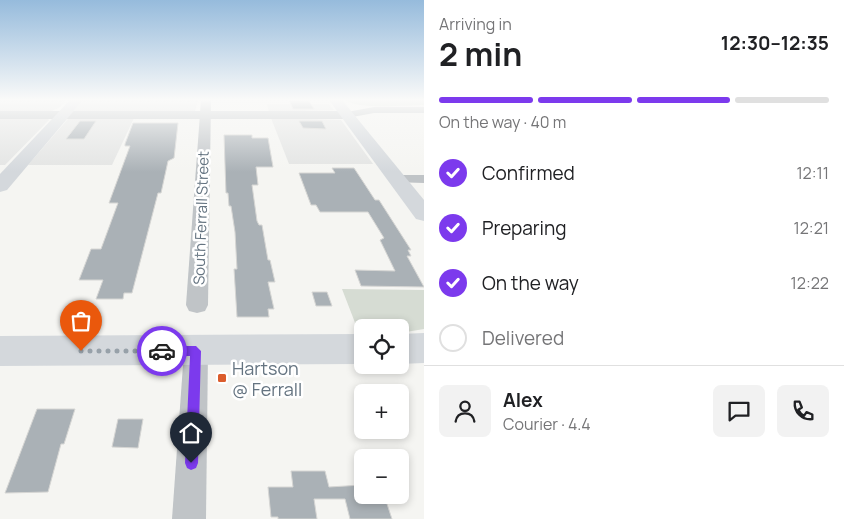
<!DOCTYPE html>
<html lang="en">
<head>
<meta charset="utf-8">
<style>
  :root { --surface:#fff; --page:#f2f2f2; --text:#202124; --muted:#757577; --line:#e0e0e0; --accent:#7c3aed }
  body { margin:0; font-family:Manrope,sans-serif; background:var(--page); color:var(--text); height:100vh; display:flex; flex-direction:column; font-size:19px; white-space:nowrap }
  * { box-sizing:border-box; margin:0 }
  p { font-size:16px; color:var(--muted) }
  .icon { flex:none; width:28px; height:28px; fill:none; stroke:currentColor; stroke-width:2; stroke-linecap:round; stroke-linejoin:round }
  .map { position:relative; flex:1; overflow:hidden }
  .side { display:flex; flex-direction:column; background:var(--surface); width:420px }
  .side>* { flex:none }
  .controls { position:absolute; left:354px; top:319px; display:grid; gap:10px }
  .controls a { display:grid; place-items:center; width:55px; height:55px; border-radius:8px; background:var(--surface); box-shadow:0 2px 8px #0003; font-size:25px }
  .pin { position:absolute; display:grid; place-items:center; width:42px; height:42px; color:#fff; margin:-51px -21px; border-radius:50% 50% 50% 0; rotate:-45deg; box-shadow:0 0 5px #0007 }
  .pin .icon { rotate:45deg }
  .courier { position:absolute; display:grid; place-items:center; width:50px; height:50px; margin:-25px; border:4px solid #7c3aed; border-radius:50%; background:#fff; color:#222; box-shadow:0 1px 6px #0007 }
  .summary em { font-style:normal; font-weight:700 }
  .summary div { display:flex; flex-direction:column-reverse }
  .summary { display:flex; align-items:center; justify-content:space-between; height:85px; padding:0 15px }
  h1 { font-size:32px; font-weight:700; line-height:38px }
  .bar { display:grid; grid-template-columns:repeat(4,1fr); gap:8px 5px; align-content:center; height:60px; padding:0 15px }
  .bar i { height:6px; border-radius:4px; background:var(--line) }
  .bar .on { background:var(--accent) }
  .bar p { grid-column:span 4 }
  .line { display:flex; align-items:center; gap:12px; padding:0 15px; border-top:1px solid var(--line) }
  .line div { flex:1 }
  .round { display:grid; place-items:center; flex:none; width:52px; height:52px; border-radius:8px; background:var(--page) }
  ol { padding:0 15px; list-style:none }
  li { display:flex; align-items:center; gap:15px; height:55px }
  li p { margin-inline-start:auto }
  li .icon { padding:5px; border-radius:50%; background:var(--accent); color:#fff; stroke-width:4 }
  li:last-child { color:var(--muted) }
  li i { width:28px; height:28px; border:2px solid var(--line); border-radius:50% }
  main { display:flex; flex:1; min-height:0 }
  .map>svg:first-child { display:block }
</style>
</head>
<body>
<main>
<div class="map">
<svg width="424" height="519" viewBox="0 0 424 519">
  <rect width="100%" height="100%" fill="#f5f5f2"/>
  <g fill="#e3e4e3">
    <path d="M0 100H66L60 107 52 111 0 112Z"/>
    <path d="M82 100H198L195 112 74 111Z"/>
    <path d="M267 104H329L334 110 269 112Z"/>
    <path d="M0 118 48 119 49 120 5 165H0Z"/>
    <path d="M134 118 112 165H28L68 119Z"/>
    <path d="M271 118 341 120 373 164H289Z"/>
  </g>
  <g fill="#d6dcd3">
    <path d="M346 100H424V105C408 105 356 110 346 100Z"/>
    <path d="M342 289 424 290V329L400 333V328H362V333H359Z"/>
  </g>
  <g fill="#aab1b6" stroke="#d6d6d4">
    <path d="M289 100 309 101 314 109H293Z"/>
    <path d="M80 121H96L84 139H66Z"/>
    <path d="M299 121H322L326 129 303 128Z"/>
    <path d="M133 123H178L174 158 168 161 161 193H158L132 293H124L123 299H96L103 280H79L91 249H101L118 203H109L130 146H125V144Z"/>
    <path d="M224 135H252V138H268L273 167H256L258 185H252L257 221 259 225H262L268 260H270L275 282H268L274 309H268L269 317H237L234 269H237L235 232 231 206H229L228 193H226Z"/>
    <path d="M332 168H354L375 200H379L411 250H408L411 256H407L424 287 361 286 355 270 395 271 380 240 384 238 368 212H320L316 205H311L299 173H335Z"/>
    <path d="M312 292H327L332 306H316Z"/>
    <path d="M37 409H75L64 444H61L48 492 5 493Z"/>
    <path d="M118 419H143L138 448 112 447Z"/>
    <path d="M291 471H325L329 487 362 485V495H384L392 519H350L345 499H314L317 519H278V517H271L268 487H293Z"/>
  </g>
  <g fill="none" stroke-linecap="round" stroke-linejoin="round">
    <g fill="#c0c4c7" fill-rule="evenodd">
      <path d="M201 100H211L208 305 205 311 197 313 189 311 186 305Z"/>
      <path d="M374 107H424V113H374L347 118 342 115 347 112Z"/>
      <path d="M397 175H424V183L392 182 390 179Z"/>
      <path d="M196 340 205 343 208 351 206 519H172L184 351 187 343Z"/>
    </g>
    <path fill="#c0c4c7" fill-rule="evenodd" d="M0 111H347L353 115 347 119H0Z"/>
    <g fill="#d4d8dc" fill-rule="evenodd">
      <path d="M70 100H83L7 190 0 192V174Z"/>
      <path d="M329 100H342L424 200V221L416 219Z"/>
      <path d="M424 333V363L400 364V334Z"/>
      <path d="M362 334V364L0 366V336Z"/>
    </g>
  </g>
  <linearGradient id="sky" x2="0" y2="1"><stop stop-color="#96bbdc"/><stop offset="0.58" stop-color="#fafaf9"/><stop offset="1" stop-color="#fafaf9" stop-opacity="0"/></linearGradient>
  <rect width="424" height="172" fill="url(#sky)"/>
  <path fill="#7c3aed" d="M162 346H196L201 351 198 463 196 468 191 470 187 468 185 463 190 356H162L157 351Z"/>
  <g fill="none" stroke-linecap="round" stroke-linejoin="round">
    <path stroke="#97a1a9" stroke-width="5" stroke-dasharray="0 9" d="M81 351H162"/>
  </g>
  <rect fill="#db5c2c" stroke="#fff" stroke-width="2" x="217" y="373" width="10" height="10" rx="2.5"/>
  <g text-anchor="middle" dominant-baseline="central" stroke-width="5" stroke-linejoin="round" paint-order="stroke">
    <g font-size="15" fill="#657481" stroke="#fff">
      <text transform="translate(201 218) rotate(-88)">South Ferrall Street</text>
    </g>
    <g font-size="18" fill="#657481" stroke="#fff" text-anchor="start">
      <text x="232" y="368">Hartson<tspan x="232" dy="21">@ Ferrall</tspan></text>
    </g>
  </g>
</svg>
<div class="controls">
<a><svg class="icon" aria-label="locate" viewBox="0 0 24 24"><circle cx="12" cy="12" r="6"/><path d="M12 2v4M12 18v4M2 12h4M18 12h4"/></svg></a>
<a>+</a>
<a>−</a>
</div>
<div class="pin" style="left:81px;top:351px;background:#ea580c"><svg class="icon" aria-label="bag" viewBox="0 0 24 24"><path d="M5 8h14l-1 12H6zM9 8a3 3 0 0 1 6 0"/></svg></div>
<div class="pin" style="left:191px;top:463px;background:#1f2937"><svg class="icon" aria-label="home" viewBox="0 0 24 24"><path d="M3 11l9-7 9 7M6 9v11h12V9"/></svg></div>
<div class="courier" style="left:162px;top:351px"><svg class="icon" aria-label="car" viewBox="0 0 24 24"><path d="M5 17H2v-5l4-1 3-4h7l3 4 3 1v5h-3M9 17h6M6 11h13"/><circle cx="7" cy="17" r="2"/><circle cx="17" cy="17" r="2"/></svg></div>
</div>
<section class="side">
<div class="summary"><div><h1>2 min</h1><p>Arriving in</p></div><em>12:30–12:35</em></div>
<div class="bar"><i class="on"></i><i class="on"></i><i class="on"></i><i></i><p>On the way · 40 m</p></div>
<ol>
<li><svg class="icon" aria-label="check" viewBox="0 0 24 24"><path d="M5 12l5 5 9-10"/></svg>Confirmed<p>12:11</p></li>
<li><svg class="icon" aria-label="check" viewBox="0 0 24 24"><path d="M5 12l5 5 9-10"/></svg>Preparing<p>12:21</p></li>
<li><svg class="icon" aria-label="check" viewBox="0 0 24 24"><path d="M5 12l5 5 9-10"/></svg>On the way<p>12:22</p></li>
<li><i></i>Delivered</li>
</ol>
<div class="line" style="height:90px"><a class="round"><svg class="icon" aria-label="person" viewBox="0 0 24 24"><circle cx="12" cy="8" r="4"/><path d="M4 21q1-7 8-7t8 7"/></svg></a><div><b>Alex</b><p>Courier · 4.4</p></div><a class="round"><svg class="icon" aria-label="chat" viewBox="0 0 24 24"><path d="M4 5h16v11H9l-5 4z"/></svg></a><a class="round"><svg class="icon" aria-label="phone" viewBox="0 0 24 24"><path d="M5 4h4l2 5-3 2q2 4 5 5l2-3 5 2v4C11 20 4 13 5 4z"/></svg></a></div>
</section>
</main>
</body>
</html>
